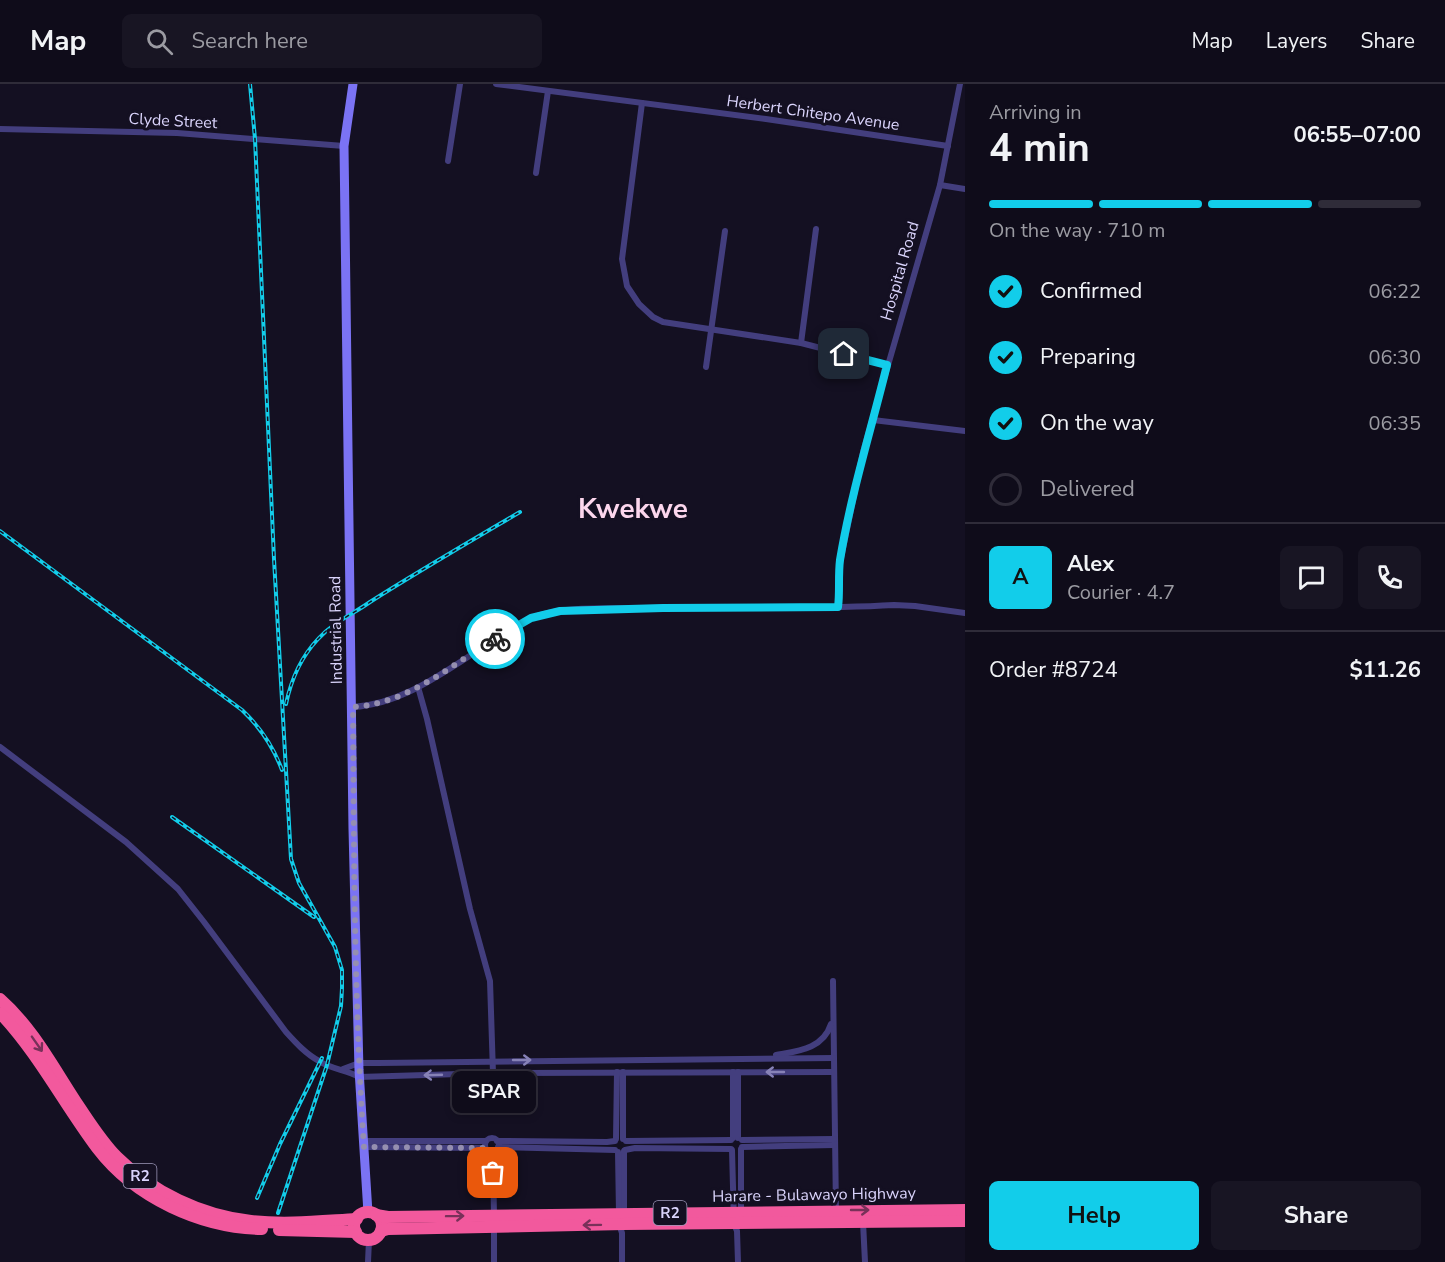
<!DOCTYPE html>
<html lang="en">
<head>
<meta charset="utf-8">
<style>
  :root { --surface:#0f0c1a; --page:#181523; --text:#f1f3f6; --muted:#9b9ba2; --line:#2f2c39; --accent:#12cdea }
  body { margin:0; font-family:"Nunito Sans",sans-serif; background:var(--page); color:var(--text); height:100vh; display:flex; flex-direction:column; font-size:22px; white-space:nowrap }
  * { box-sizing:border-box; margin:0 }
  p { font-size:20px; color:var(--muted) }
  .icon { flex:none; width:33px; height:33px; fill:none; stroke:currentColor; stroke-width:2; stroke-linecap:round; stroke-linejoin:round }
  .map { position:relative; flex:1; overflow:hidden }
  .details { display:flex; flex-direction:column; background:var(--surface); width:480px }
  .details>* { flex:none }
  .pin { position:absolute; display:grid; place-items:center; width:51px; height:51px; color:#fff; margin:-26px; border-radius:12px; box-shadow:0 3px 9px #0006 }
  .courier { position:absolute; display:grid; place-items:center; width:60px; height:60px; margin:-30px; border:4px solid #12cdea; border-radius:50%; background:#fff; color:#222; box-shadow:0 2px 8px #0007 }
  .bubble { position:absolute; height:42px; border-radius:9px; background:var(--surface); box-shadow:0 3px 9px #0003,0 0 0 2px var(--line); font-size:20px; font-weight:700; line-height:42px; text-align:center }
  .overview em { font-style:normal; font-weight:700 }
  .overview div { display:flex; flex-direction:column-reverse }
  .overview { display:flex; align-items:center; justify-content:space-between; height:102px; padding:0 24px }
  h1 { font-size:39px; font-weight:700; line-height:45px }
  .bar { display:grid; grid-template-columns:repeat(4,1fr); gap:9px 6px; align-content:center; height:72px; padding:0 24px }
  .bar i { height:8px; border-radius:4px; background:var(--line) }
  .bar .active { background:var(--accent) }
  .bar p { grid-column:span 4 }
  .line { display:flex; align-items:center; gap:15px; padding:0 24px; border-top:2px solid var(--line) }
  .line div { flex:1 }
  .round { display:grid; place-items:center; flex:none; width:63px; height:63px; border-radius:9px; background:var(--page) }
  ol { padding:0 24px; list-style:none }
  li { display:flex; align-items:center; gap:18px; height:66px }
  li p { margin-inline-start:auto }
  li .icon { padding:6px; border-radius:50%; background:var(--accent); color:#111; stroke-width:4 }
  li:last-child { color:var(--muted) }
  li i { width:33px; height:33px; border:3px solid var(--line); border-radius:50% }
  .primary-button { display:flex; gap:12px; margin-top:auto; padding:12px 24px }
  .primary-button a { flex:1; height:69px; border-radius:9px; background:var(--accent); color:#111; font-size:24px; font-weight:700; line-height:69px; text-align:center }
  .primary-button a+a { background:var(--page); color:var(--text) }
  header { display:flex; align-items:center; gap:36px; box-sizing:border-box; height:84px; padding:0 30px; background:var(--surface); border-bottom:2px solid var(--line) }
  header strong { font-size:28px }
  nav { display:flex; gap:33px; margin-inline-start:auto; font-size:21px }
  .search { width:420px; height:54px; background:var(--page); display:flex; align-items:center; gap:15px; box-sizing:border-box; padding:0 21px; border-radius:9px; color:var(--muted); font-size:22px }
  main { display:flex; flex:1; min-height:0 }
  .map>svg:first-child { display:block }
</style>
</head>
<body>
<header>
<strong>Map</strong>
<div class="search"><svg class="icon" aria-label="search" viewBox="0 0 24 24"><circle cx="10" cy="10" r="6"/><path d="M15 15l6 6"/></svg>Search here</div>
<nav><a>Map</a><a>Layers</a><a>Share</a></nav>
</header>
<main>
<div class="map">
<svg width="965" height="1178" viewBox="0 0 965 1178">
  <rect width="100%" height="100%" fill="#141022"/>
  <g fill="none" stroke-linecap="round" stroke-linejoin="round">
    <g stroke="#433e7e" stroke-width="6">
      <path d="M496 0 766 35 948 62"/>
      <path d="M642 19 622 175 627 202 639 220 653 233 663 238 801 259 887 281"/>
      <path d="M0 45 177 49 344 62"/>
      <path d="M448 77 460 0"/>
      <path d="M536 89 548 7"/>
      <path d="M940 101 965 105"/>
      <path d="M801 259 816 145"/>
      <path d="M706 283 725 147"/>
      <path d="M873 336 965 347"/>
      <path d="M839 523 840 479 863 368 940 101 960 0"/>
      <path d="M418 603 427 635 470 825 490 897 493 989"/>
      <path d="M353 623C409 620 456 578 503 551 517 542 531 532 548 529 578 522 612 525 643 524 727 522 811 526 894 521L915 522 965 529"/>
      <path d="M0 663 126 758 178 805 204 838 286 948C296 959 306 970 319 977 331 985 346 986 359 993L493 989 834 988"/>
      <path d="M833 897 836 1128"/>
      <path d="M776 971C798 967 823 965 831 940"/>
      <path d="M343 985 359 979H378L833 974"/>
      <path d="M733 988V1054"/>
      <path d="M738 988V1054"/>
      <circle cx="492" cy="1061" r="7"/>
      <path d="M616 1055 617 988"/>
      <path d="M623 1055V988"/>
      <path d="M742 1056 834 1055"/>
      <path d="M364 1057H486"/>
      <path d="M497 1057 607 1058 615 1057"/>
      <path d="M626 1057 731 1056"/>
      <path d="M364 1063 485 1064"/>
      <path d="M498 1063 615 1066"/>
      <path d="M742 1063 834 1061"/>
      <path d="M625 1066 635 1064 731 1065"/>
      <path d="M732 1066 734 1140 737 1147 738 1178"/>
      <path d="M624 1067V1131"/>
      <path d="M493 1068 494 1133"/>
      <path d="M618 1068 619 1130"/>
      <path d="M741 1129V1065"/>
      <path d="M863 1138 865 1178"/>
      <path d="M619 1140 622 1149V1178"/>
      <path d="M494 1143V1178"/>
      <path d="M368 1178 369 1156"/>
    </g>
    <path stroke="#7b73f4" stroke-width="9" d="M353 0 344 62 353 745 359 986 368 1129"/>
    <g stroke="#f2599d" stroke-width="12">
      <path d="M0 915C32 943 53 983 76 1018 89 1037 101 1057 117 1073 152 1108 202 1132 251 1137 286 1141 322 1137 357 1135"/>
      <path d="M0 929C38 969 64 1020 97 1064 135 1114 201 1144 262 1145"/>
      <circle cx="368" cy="1142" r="14"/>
      <path d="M376 1131 388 1133 965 1126"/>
      <path d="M279 1146 356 1148"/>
      <path d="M381 1147 388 1145 624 1140 965 1137"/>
    </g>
    <defs>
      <g id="rail">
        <path d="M250 0 255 55 274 475 291 775 299 799 335 863 342 886V904L341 922 327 981 278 1129"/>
        <path d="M0 447 242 626C260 643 273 662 282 686"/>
        <path d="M286 620C291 596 301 573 318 555 332 539 353 530 370 518 419 487 469 458 520 428"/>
        <path d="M172 733 314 833"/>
        <path d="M257 1114 280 1060 322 974"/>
      </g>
    </defs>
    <use href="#rail" stroke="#12cdea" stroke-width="4"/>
    <use href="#rail" stroke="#141022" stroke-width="1.5" stroke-dasharray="4.5" stroke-linecap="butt"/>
  </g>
  <defs><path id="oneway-shaft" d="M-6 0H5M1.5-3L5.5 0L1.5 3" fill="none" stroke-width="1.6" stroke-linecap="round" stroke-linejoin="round" transform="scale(1.5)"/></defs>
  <g stroke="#783159">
    <use href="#oneway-shaft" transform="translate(37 960) rotate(55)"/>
    <use href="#oneway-shaft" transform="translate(860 1126)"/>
    <use href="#oneway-shaft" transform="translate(455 1132) rotate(-1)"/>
    <use href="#oneway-shaft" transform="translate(592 1141) rotate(179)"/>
  </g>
  <g stroke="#8782b7">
    <use href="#oneway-shaft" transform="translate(522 976)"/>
    <use href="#oneway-shaft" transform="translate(775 988) rotate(180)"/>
    <use href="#oneway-shaft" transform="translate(433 991) rotate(178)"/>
  </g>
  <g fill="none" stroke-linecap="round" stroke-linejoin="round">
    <path stroke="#958fb0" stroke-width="6" stroke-dasharray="0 10.8" d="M493 1089V1068L485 1064 364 1063C354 917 354 770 353 623 407 620 450 582 495 555"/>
    <path stroke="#12cdea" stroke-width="8" d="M495 555 531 534 560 527 663 524 838 523C840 508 838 492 840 476 851 410 871 346 887 281L844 270"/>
  </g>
  <g text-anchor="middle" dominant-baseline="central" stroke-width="6" stroke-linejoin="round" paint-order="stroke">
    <g fill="#141022" stroke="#9f99bb" stroke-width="1.5">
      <rect x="123.5" y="1080" width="33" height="24" rx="4.5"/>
      <rect x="653.5" y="1117" width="33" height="24" rx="4.5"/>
    </g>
    <g font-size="15" font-weight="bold" fill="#dad4fc">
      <text x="140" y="1092">R2</text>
      <text x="670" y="1129">R2</text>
    </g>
    <g font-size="16" fill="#dad4fc" stroke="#141022">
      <text transform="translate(813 29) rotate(8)">Herbert Chitepo Avenue</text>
      <text transform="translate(173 37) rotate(3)">Clyde Street</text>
      <text transform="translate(900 187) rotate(-74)">Hospital Road</text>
      <text transform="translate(336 546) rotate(-91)">Industrial Road</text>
      <text transform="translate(814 1111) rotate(-1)">Harare - Bulawayo Highway</text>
    </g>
    <g font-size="28" font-weight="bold" fill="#fcd6ed" stroke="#141022">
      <text x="633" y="425">Kwekwe</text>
    </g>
  </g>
</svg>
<div class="pin" style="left:493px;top:1089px;background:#ea580c"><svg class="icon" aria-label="bag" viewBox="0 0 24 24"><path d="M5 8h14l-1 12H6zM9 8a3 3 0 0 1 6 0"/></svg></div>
<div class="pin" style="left:844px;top:270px;background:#1f2937"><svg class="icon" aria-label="home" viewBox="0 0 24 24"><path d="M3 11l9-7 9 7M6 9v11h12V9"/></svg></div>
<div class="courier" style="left:495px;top:555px"><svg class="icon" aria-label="bike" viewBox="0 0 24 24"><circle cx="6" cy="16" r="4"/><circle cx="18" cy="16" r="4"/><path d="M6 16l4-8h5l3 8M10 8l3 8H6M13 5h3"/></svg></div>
<div class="bubble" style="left:452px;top:987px;width:84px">SPAR</div>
</div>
<section class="details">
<div class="overview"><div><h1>4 min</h1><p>Arriving in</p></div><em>06:55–07:00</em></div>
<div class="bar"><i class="active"></i><i class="active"></i><i class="active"></i><i></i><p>On the way · 710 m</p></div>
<ol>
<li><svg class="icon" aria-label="check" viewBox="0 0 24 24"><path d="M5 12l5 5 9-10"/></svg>Confirmed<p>06:22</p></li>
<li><svg class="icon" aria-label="check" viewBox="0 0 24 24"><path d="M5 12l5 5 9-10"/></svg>Preparing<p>06:30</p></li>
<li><svg class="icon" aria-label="check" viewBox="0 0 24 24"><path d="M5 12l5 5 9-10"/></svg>On the way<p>06:35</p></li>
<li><i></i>Delivered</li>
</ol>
<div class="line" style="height:108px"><b class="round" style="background:var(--accent);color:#111">A</b><div><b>Alex</b><p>Courier · 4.7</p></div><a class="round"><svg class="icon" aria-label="chat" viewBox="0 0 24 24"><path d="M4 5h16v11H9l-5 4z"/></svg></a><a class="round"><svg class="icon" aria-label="phone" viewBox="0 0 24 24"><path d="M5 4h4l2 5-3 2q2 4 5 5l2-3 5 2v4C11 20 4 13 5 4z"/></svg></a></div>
<div class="line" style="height:78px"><div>Order #8724</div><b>$11.26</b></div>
<div class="primary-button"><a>Help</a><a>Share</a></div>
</section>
</main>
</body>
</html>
